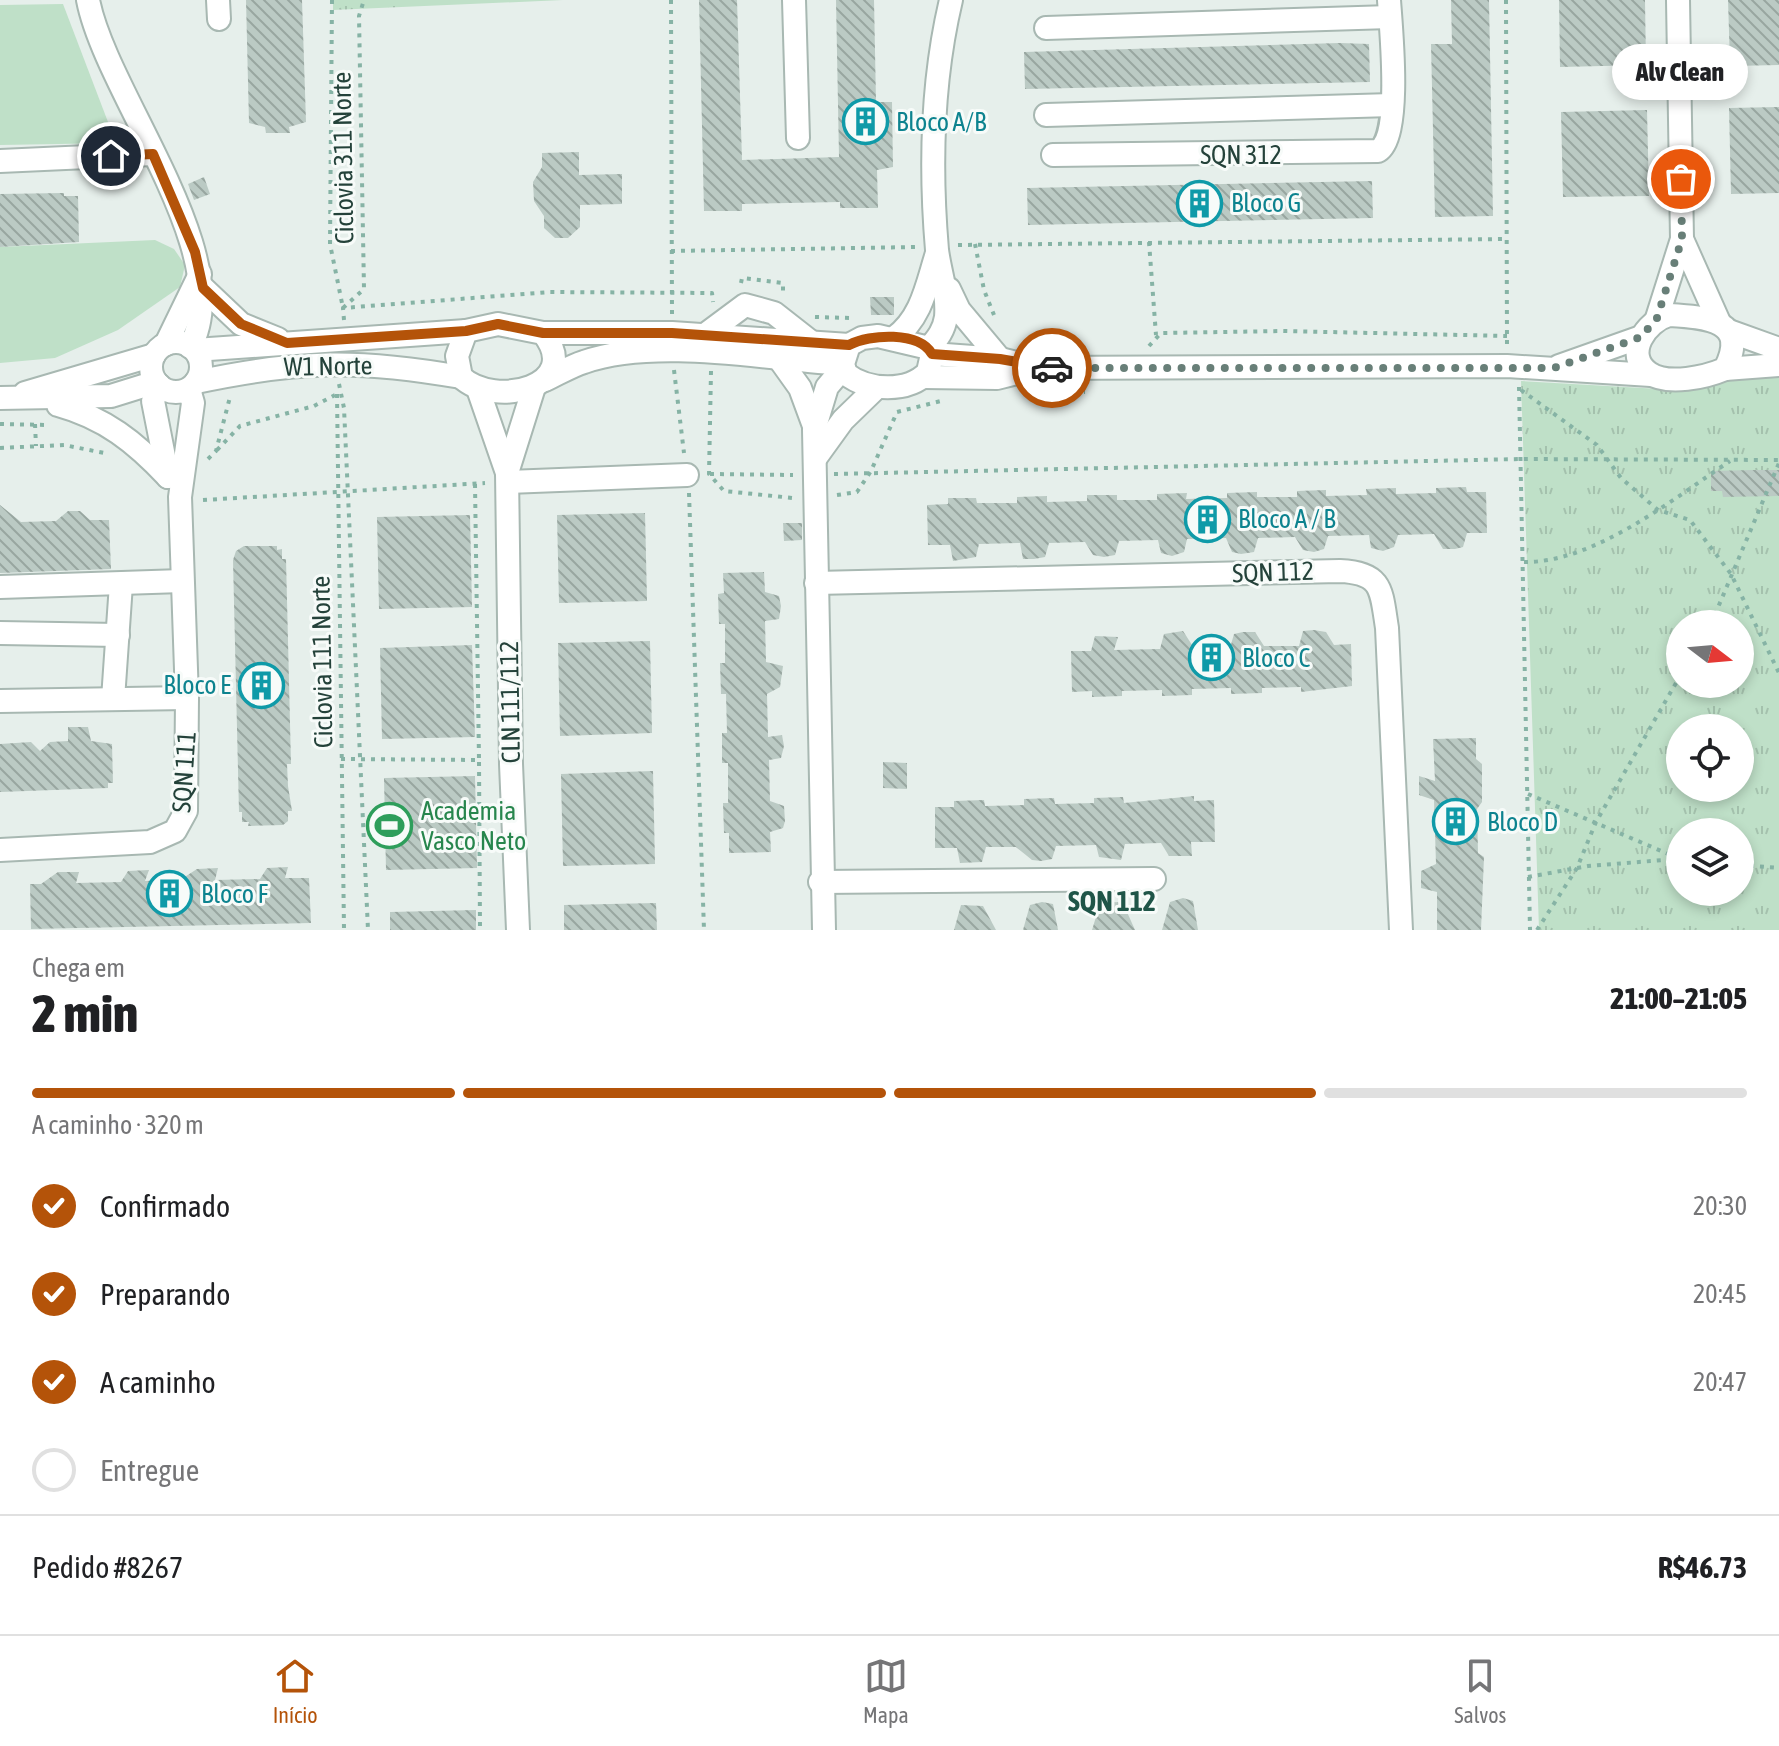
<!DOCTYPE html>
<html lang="pt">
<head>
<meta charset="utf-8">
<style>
  :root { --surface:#fff; --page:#f2f2f2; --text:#202124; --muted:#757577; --line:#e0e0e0; --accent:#b45309 }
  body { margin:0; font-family:"Asap Condensed",sans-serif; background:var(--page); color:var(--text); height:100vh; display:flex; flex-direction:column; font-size:30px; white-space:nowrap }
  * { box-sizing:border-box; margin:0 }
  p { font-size:26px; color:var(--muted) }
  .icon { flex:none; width:44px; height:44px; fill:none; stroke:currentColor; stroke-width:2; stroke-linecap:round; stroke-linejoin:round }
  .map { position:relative; height:930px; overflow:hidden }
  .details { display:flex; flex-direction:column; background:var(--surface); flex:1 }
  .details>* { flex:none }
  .needle { width:52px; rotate:106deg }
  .fabs { position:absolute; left:1666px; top:610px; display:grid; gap:16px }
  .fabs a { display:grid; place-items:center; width:88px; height:88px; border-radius:50%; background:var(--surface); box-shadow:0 4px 12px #0003; font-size:40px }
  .pin { position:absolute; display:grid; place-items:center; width:68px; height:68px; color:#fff; margin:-34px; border:4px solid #fff; border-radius:50%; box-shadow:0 2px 8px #0007 }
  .courier { position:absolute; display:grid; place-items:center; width:80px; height:80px; margin:-40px; border:6px solid #b45309; border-radius:50%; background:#fff; color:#222; box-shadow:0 2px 10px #0007 }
  .bubble { position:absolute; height:56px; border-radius:28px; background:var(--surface); box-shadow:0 4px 12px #0003; font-size:26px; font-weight:800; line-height:56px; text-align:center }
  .head em { font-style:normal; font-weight:800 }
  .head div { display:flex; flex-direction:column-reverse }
  .head { display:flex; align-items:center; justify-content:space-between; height:136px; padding:0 32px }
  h1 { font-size:52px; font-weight:800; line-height:60px }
  .bar { display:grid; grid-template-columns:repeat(4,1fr); gap:12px 8px; align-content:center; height:96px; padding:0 32px }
  .bar i { height:10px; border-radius:6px; background:var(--line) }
  .bar .selected { background:var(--accent) }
  .bar p { grid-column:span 4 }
  .line { display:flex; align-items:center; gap:20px; padding:0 32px; border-top:2px solid var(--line) }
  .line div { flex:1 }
  ol { padding:0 32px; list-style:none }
  li { display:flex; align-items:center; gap:24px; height:88px }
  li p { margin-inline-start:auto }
  li .icon { padding:8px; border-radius:50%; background:var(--accent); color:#fff; stroke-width:4 }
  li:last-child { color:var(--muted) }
  li i { width:44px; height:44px; border:4px solid var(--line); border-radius:50% }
  .dock { display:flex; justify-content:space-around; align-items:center; height:112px; border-top:2px solid var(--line); background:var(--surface); font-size:22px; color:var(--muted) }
  .dock a { display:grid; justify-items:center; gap:4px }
  .dock .selected { color:var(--accent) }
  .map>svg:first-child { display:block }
</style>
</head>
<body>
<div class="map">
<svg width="1779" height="930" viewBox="0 0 1779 930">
  <defs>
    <pattern id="grass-tufts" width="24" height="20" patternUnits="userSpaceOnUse" patternTransform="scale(2)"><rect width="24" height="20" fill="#bfe0c8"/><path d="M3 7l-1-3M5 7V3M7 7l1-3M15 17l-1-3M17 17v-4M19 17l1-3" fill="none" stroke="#a4c1ad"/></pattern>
    <pattern id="building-back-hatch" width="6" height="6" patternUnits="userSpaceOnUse" patternTransform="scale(2)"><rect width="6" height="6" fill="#bbcac4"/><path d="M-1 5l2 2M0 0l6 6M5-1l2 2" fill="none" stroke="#98a6a0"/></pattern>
  </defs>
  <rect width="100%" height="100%" fill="#e6efeb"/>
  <g fill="url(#grass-tufts)" fill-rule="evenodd">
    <path d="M333 0H563L333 10Z"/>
    <path d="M1779 375V930H1539L1521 381 1660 389ZM1680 624H1740V684H1680ZM1680 728H1740V788H1680ZM1680 832H1740V892H1680Z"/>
  </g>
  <g fill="#bfe0c8">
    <path d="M63 4 116 143 0 145V5Z"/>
    <path d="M155 240 174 249 185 265 180 287 118 330 55 358 0 363V247Z"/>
  </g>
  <g fill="url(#building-back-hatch)">
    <path d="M246 0H302L306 122 289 127 290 133H266L265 127 249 123Z"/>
    <path d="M699 0H737L742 160 839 157 836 0H874L876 102H892L893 167 877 170 878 208H840V202L742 204V211H704Z"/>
    <path d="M1451 0H1489L1493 216 1435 217 1431 44H1452Z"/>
    <path d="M1559 0H1645L1646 65 1560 67Z"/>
    <path d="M1728 0H1779V65L1733 66 1730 63Z"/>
    <path d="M1340 43 1369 44 1370 82 1025 89 1024 52Z"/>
    <path d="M1779 107V193L1731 194 1729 108Z"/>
    <path d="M1647 110 1649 196 1563 197 1561 112Z"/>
    <path d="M579 152V175L622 174V204L580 205V227L568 238H555L544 228V216L534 201 533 182 542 167V153Z"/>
    <path d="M204 177 210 194 194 200 188 184Z"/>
    <path d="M1372 181 1373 218 1028 225 1027 188Z"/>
    <path d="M64 193V196H78L79 242 0 247V194Z"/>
    <path d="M870 297H894V315H871Z"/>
    <path d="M1753 470H1779V496L1723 497 1722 491H1711V471Z"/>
    <path d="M1466 487 1467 492H1486L1487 533H1467L1463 547 1455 549H1443L1434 534 1398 535 1394 547 1383 551 1371 548 1369 535 1328 536 1324 549 1314 552 1303 550 1295 537 1258 538 1254 552 1241 554 1232 552 1226 538 1187 539 1184 552 1172 556 1161 553 1158 540 1119 541 1115 555 1104 557 1093 555 1085 542 1049 543 1045 557 1034 559H1023L1020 543 979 544 976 557 953 561 950 545H928L927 505 948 504V498H976L977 503H1017V497L1047 496V502L1087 501V495H1117V500H1157V494L1187 493 1186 499 1227 498V493L1257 492V497H1297V491L1326 490V496L1367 495 1366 489 1396 488V494L1436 493V488Z"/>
    <path d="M0 505 21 522 56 521 68 511H80L90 520H109L111 569 0 573Z"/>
    <path d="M645 513 647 601 559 603 557 515Z"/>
    <path d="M470 515 472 607 379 609 377 517Z"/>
    <path d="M783 523H802V540L784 541Z"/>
    <path d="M244 546H277V550L282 549V559H286L291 764H287L288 786 292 811H288V821L283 825 248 826 249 822H242V812H239L233 560 236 551Z"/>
    <path d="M764 572 765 592 779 596 781 606 779 619 765 621 766 662 783 666 780 687 767 694 768 737 782 735 784 746 781 758 769 760 770 801 784 806 785 821 783 828 770 832 771 852 729 853V833H724L723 803H728V763H722V733H727L726 694H721L720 663H725V624H719L718 594 724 593 723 573Z"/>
    <path d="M1314 630 1326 632 1334 645 1351 644 1352 686 1301 692V687L1262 688V693L1231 694V688L1192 689V695L1162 696V690L1122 691V696L1092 697V691L1072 692 1071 651H1091L1095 636 1118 637 1114 650 1160 649 1164 634 1183 631 1194 648H1230L1234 634 1243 632H1255L1264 646H1299L1303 631Z"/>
    <path d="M650 641 652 733 560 736 558 643Z"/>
    <path d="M472 645 475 737 382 739 380 648Z"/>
    <path d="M68 727H88L91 741 112 744 113 783H108V788L0 792V744L31 742 40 751 50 742 68 741Z"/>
    <path d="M1476 738V759L1482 764V802L1477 809 1478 853 1484 857 1481 930H1437V892L1421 888V871L1436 864 1434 800 1419 795V776L1435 781 1433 739Z"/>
    <path d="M883 762 907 763V789L883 788Z"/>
    <path d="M653 771 655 864 563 866 561 774Z"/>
    <path d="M475 776 477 868 386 870 384 778Z"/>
    <path d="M1194 796V801L1214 800 1215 842H1191L1192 856H1169L1161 843 1125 844 1121 860 1099 857 1096 845 1056 846 1052 859 1041 861 1032 860 1016 847H986L982 862 960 863 957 848H935V807H954V801L984 800 985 806 1024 805V799L1054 798 1055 804 1094 803V798L1123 797 1124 803Z"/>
    <path d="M288 867 285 878H309L311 923 31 929 30 884H41L58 872H79L76 883 121 882 128 871 149 870 145 881 180 880 197 869 218 868 215 880 260 879 267 868Z"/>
    <path d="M1183 898 1193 901 1198 930H1162L1170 902Z"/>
    <path d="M1105 901 1123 903 1135 930H1092L1100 904Z"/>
    <path d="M1042 902 1053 904 1058 930H1023L1030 905Z"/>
    <path d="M656 903 657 930H564V905Z"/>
    <path d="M961 905 983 906 996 930H954Z"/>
    <path d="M476 910V930H390V912Z"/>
  </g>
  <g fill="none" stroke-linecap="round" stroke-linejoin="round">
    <defs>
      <g id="minor">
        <path d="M88 0C106 94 240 257 190 347"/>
        <path d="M218 0 219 19"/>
        <path d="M794 0 798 138"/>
        <path d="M1046 28 1390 17"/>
        <path d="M1046 115 1392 105"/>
        <path d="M1053 155 1378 151C1402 136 1391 29 1389 0"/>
        <path d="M0 161 153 154"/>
        <path d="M1682 239 1719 322"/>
        <path d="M203 288 241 324 278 339"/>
        <path d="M949 289 959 310 1000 359"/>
        <path d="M1669 315C1706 317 1750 320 1725 369 1706 377 1668 386 1649 373 1623 355 1646 321 1669 315Z"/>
        <path d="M1657 318 1682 239 1678 0"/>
        <path d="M498 324 543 333C585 386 495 409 461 377L457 356 466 331Z"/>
        <path d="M1729 331 1779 349"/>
        <path d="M543 333H672L849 345"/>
        <path d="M706 334 745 305 774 313 811 342"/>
        <path d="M878 336 929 348 932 354 928 372C908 393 868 391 846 374L843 364 849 345 862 338Z"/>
        <path d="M894 338C922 318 927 284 937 253"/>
        <circle cx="176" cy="367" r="25"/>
        <path d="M166 344 200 274"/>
        <path d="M929 348C938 338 944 330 946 317 948 293 940 273 937 250 930 168 932 80 951 0"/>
        <path d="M195 350 466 331"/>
        <path d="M932 354 1000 359 1037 368 1507 366 1651 375"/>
        <path d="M780 360 800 388 814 426"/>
        <path d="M1559 366 1641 337"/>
        <path d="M1725 369 1779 365"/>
        <path d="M924 377 997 378 1037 368"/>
        <path d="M545 380C558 374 571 366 584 362 656 337 766 359 843 364"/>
        <path d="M196 382C299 360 358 359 461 377"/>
        <path d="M159 385 153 401 168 477"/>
        <path d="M478 389 507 473 511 764 518 930"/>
        <path d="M25 393 154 355"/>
        <path d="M0 398 111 396 156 382"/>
        <path d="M58 405C105 418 135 442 168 477"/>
        <path d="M817 456 843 420 877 387"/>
        <path d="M507 473 534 387"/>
        <path d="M508 482 687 475"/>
        <path d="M816 583 1340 571C1383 573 1381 590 1387 628L1401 930"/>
        <path d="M0 587 182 581"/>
        <path d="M0 633 118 635"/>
        <path d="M113 699 121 584"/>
        <path d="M0 701 187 698"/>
        <path d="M0 850 150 842 175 831 186 811 187 698 180 497 193 403 189 389"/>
        <path d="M820 882 1154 879"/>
        <path d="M824 930 814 430 827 387 843 368"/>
      </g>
    </defs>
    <use href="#minor" stroke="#a8b8b2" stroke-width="26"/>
    <g stroke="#86b3a5" stroke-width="4" stroke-dasharray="4 6" stroke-linecap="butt">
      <path d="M332 0 330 244 343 308"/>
      <path d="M671 0 672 314"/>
      <path d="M1506 0 1507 346"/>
      <path d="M1149 242 1156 335"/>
      <path d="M975 244 984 290 994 315"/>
      <path d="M958 245 1507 239"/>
      <path d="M671 251 917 247"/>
      <path d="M741 283 742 278 783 283V296"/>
      <path d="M343 308 364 289 359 16 364 0"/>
      <path d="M815 317 851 318"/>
      <path d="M344 320 343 308 550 292 712 293 713 302"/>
      <path d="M1149 346 1161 333 1283 331 1507 336"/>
      <path d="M674 370 684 453"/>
      <path d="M711 371 709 474 724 491 793 498"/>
      <path d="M339 384 344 408 368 930"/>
      <path d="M1519 387 1530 930"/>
      <path d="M1521 390 1597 445 1621 478 1658 510 1690 520 1731 574 1779 673"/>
      <path d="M1034 393 1085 392"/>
      <path d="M337 394 344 930"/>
      <path d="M0 424 50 425"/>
      <path d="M35 424 36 446"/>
      <path d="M0 448 64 445 109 454"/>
      <path d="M217 450 240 426 314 406 335 395"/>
      <path d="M208 459 216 451 230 397"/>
      <path d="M710 474 793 475"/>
      <path d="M834 474 1521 459 1779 460"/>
      <path d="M475 484 479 760"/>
      <path d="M689 493 704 930"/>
      <path d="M837 495 857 492 871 471 897 412 945 400"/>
      <path d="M203 500 485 483"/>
      <path d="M1524 562C1594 563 1673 499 1730 461"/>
      <path d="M1711 624 1779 463"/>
      <path d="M341 759 479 760 480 930"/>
      <path d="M1528 794 1680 859"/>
      <path d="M1740 865 1779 868"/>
      <path d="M1528 877 1588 866 1677 859"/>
      <path d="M1537 930 1577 868 1596 822 1680 676"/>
    </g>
    <use href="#minor" stroke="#fff" stroke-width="22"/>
  </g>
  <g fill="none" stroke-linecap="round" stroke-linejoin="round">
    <path stroke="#687f78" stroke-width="8" stroke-dasharray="0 14.4" d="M1052 368H1554L1641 337 1657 318 1682 239 1681 179"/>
    <path stroke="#b45309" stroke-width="10" d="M111 156 153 154 195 252 203 288 241 324 287 343 466 331 498 324 543 333H672L849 345C870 334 919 331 932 354L1000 359 1052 368"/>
  </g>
  <defs>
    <symbol id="building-ring" viewBox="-11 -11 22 22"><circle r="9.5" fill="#f7fbf9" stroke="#0f9aa8" stroke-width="1.5"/><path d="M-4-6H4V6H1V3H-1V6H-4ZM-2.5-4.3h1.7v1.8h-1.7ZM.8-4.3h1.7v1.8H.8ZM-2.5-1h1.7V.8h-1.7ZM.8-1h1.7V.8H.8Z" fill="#0f9aa8"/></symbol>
    <symbol id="stadium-ring" viewBox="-11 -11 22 22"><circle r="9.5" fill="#f7fbf9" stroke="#2e9e5b" stroke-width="1.5"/><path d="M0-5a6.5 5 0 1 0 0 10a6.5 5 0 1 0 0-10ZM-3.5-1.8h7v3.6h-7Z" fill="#2e9e5b"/></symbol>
  </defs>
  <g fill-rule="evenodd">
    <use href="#building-ring" x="840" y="96" width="51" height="51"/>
    <use href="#building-ring" x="1174" y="178" width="51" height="51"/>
    <use href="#building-ring" x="1182" y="494" width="51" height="51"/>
    <use href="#building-ring" x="1186" y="632" width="51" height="51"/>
    <use href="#building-ring" x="236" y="660" width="51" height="51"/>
    <use href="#building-ring" x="1430" y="796" width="51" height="51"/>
    <use href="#stadium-ring" x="364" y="800" width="51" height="51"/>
    <use href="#building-ring" x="144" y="868" width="51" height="51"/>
  </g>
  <g text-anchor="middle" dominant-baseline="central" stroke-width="6" stroke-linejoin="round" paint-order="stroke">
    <g font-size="26" fill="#0d838f" stroke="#f7fbf9" text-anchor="start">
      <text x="896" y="122">Bloco A/B</text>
      <text x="1231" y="203">Bloco G</text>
      <text x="1238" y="519">Bloco A / B</text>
      <text x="1242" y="658">Bloco C</text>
      <text x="231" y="685" text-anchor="end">Bloco E</text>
      <text x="1487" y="822">Bloco D</text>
      <text x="201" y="894">Bloco F</text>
    </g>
    <g font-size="26" fill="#24423a" stroke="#f7fbf9">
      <text x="1241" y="155">SQN 312</text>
      <text transform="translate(343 158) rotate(-91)">Ciclovia 311 Norte</text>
      <text transform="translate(328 366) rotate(-1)">W1 Norte</text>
      <text transform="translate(1273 572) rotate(-2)">SQN 112</text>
      <text transform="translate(322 662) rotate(-91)">Ciclovia 111 Norte</text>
      <text transform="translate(510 702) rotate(-91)">CLN 111/112</text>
      <text transform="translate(184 772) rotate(-86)">SQN 111</text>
    </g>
    <g font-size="26" fill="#27864d" stroke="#f7fbf9" text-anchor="start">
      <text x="421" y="811">Academia<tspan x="421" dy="30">Vasco Neto</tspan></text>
    </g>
    <g font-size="28" font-weight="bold" fill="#1f5548" stroke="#f7fbf9">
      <text x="1112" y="901">SQN 112</text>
    </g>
  </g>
</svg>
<div class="fabs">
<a><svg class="needle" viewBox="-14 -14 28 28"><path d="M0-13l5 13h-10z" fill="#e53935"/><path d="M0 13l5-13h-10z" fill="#757577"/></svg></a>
<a><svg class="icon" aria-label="locate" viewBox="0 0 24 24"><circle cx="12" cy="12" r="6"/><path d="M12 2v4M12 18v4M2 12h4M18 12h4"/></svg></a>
<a><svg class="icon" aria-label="layers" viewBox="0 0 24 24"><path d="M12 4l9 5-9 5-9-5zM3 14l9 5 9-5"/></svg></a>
</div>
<div class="pin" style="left:1681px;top:179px;background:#ea580c"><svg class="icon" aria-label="bag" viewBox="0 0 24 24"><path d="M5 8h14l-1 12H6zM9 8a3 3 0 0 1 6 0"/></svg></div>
<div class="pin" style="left:111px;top:156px;background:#1f2937"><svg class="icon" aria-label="home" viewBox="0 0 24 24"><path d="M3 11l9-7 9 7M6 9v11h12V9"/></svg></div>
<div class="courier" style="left:1052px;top:368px"><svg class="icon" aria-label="car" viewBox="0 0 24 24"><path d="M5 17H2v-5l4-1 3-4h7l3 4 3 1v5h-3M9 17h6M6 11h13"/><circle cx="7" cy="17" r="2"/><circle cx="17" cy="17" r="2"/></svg></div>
<div class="bubble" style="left:1612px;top:44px;width:136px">Alv Clean</div>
</div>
<section class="details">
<div class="head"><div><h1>2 min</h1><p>Chega em</p></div><em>21:00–21:05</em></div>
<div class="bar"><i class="selected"></i><i class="selected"></i><i class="selected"></i><i></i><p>A caminho · 320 m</p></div>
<ol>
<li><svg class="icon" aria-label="check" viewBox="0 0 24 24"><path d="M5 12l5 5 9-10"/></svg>Confirmado<p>20:30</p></li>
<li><svg class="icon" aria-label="check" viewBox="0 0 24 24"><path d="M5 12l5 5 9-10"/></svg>Preparando<p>20:45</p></li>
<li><svg class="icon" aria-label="check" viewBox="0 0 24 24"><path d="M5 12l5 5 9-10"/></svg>A caminho<p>20:47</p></li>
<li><i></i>Entregue</li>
</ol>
<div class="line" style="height:104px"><div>Pedido #8267</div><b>R$46.73</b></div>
</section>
<nav class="dock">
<a class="selected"><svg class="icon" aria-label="home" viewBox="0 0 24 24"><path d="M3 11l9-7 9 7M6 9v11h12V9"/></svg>Início</a>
<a><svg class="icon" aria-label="map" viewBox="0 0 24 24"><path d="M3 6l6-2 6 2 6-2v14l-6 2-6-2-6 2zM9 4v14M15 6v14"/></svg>Mapa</a>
<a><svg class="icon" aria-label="saved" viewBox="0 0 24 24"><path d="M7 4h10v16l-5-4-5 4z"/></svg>Salvos</a>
</nav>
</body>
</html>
